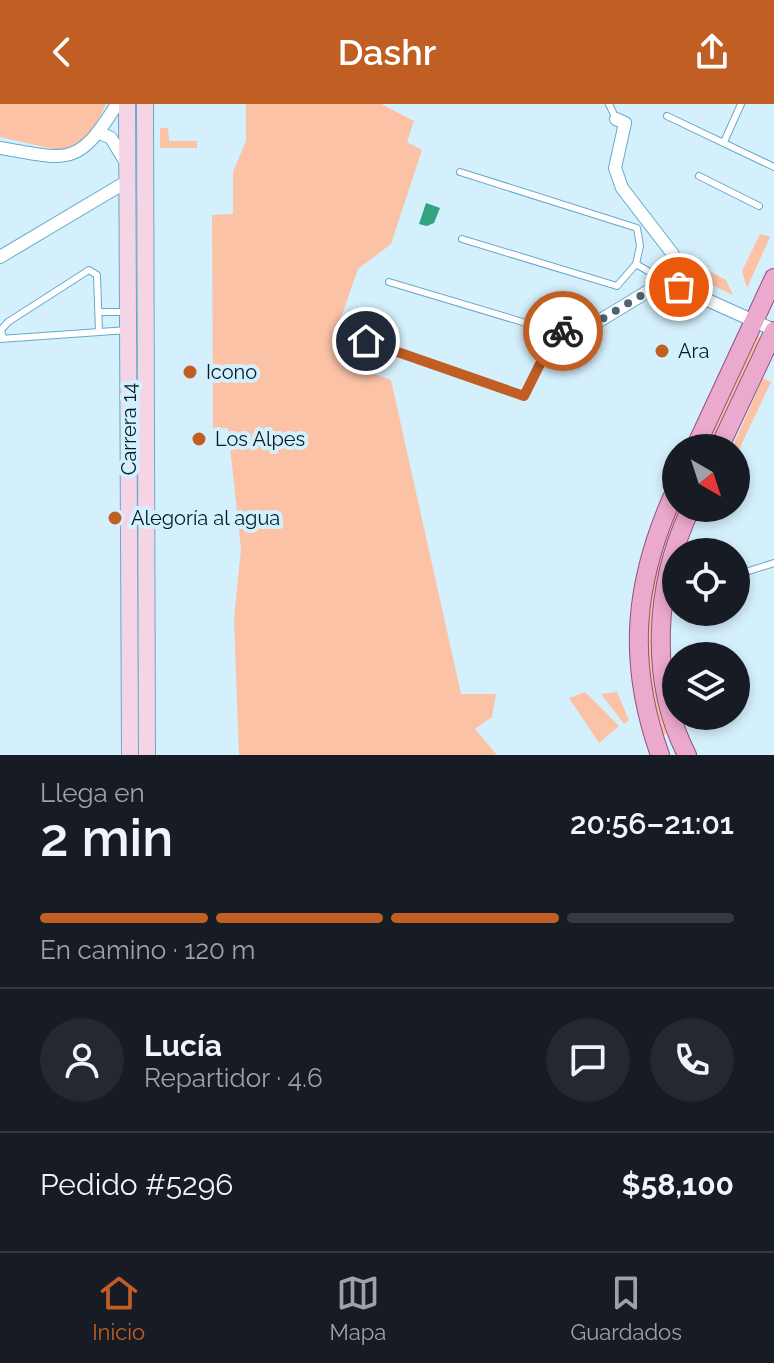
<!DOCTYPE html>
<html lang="es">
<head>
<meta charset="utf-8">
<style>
  :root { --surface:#171b24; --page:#242831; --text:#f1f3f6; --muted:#9ea1a6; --line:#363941; --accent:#c05e23 }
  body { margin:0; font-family:Raleway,sans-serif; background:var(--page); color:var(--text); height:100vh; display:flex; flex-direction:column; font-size:30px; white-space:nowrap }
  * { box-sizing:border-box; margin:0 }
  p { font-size:26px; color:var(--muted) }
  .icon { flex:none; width:44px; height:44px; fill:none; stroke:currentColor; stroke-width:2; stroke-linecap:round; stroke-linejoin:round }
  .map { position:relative; height:651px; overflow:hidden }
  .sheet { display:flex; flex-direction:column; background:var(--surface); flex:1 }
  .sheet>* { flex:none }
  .needle { width:52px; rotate:141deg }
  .fabs { position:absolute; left:662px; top:330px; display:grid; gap:16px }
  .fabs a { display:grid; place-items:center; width:88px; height:88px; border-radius:50%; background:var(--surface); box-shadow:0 4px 12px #0003; font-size:40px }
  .pin { position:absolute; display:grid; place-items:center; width:68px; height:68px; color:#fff; margin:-34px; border:4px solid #fff; border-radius:50%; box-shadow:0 2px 8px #0007 }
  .courier { position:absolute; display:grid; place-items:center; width:80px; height:80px; margin:-40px; border:6px solid #c05e23; border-radius:50%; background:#fff; color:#222; box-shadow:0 2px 10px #0007 }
  .overview em { font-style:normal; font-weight:600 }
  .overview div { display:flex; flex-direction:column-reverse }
  .overview { display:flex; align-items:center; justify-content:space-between; height:136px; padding:0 40px }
  h1 { font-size:52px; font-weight:600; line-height:60px }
  .bar { display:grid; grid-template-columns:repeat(4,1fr); gap:12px 8px; align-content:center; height:96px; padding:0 40px }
  .bar i { height:10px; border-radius:6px; background:var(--line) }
  .bar .selected { background:var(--accent) }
  .bar p { grid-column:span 4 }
  .line { display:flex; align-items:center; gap:20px; padding:0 40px; border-top:2px solid var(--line) }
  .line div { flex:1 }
  .round { display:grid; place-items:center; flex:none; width:84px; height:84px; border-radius:42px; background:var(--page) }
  header { display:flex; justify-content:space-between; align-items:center; height:104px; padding:0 40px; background:var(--accent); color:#fff; font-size:36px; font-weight:600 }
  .tabs { display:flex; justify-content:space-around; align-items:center; height:112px; border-top:2px solid var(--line); background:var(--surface); font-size:22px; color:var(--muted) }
  .tabs a { display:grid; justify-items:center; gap:4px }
  .tabs .selected { color:var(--accent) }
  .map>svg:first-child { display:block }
</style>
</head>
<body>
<header><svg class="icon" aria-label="back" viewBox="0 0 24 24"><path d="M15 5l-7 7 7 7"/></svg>Dashr<svg class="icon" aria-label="share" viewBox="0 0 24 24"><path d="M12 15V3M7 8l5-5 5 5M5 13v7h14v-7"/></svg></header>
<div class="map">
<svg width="774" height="651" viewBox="0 0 774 651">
  <rect width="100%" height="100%" fill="#d5f0fd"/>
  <g fill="#fbc2a6">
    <path d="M0 0H106L90 33 62 47 0 33Z"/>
    <path d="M246 0H381L414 17 407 38 422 46 391 140 358 165 338 222 355 256V263L391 276 461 590H496L492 613 475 625 497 651H239L234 515 241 445 228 324 213 325 212 111 233 110V68L246 37Z"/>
    <path d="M160 24H168L169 37H197V44H160Z"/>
    <path d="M760 130 770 133 747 184 742 167Z"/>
    <path d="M689 156 726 176 733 191 697 174Z"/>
    <path d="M756 231 763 235 711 344H703Z"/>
    <path d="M763 274 771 278 736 352V344H732Z"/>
    <path d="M676 404H683L663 459 667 628 663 633 646 572 648 489Z"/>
    <path d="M585 588 619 622 599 639 569 594Z"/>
    <path d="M617 588 629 616 624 620 601 590Z"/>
  </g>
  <g fill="#33a27f">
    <path d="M426 99 440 104 434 119 427 122 419 120Z"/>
    <path d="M577 239 589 244 581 262 569 257Z"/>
  </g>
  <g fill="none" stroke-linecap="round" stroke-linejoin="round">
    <defs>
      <g id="service">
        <path d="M609 0 616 15"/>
        <path d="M667 12 774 63"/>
        <path d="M724 38 741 0"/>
        <path d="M460 68 637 124 640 142 636 160"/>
        <path d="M699 72 759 102"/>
        <path d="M462 135 617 182 636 160 665 177"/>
        <path d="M389 178 556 228 589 223"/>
        <path d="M99 208H127"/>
        <path d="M3 234 1 226 8 218 89 166 97 171 99 228"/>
        <path d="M0 235 128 226"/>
        <path d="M366 237 524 292 556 228"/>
        <path d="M736 471 774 459"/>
      </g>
      <g id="minor">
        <path d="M616 15 625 19 615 64 622 84 672 149 694 189"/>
        <path d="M100 29 111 34 126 59"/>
        <path d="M0 44C69 56 78 63 117 0"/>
        <path d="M0 153 126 78"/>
        <path d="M589 223 665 177 774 226"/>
      </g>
      <g id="secondary">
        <path d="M127 0 130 651"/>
        <path d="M145 0 147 651"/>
      </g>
      <g id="primary">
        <path d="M695 344 774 174"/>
        <path d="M719 344 774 227"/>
        <path d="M660 651C626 556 634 476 676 385"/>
        <path d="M687 651C648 575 655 479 691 404"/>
      </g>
    </defs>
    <use href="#service" stroke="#66abc9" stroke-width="8"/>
    <use href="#minor" stroke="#66abc9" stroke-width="14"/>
    <use href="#secondary" stroke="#66abc9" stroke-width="18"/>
    <use href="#primary" stroke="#90527d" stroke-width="20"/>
    <use href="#service" stroke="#fff" stroke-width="6"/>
    <use href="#minor" stroke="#fff" stroke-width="12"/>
    <use href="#secondary" stroke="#f5d4e6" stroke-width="16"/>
    <use href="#primary" stroke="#eba9cd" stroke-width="18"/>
  </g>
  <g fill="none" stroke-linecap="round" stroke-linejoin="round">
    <path stroke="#4b6672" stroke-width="8" stroke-dasharray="0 14.4" d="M563 227 589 223 665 177 679 183"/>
    <path stroke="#c05e23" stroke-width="10" d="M366 237 524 292 556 228 563 227"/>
  </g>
  <g fill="#c05e23" stroke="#d5f0fd" stroke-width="3">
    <circle cx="662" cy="247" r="8"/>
    <circle cx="190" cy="268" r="8"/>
    <circle cx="199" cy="335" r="8"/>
    <circle cx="115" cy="414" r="8"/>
  </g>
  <g text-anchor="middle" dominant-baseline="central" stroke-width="8" stroke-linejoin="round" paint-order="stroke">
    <g font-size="20" fill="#001c27" stroke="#d5f0fd" text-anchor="start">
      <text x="678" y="247">Ara</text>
      <text x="206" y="268">Icono</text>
      <text x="215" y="335">Los Alpes</text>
      <text x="131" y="414">Alegoría al agua</text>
    </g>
    <g font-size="20" fill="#001c27" stroke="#d5f0fd">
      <text transform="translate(129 325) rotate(-90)">Carrera 14</text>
    </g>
  </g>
</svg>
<div class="fabs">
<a><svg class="needle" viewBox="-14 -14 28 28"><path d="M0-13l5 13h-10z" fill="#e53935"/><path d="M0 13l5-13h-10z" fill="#9ea1a6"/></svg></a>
<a><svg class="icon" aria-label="locate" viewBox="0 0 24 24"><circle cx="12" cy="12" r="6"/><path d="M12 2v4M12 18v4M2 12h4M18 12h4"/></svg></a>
<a><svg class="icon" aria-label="layers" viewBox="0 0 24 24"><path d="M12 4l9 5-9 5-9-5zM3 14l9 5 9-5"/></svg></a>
</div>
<div class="pin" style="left:679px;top:183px;background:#ea580c"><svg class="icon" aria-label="bag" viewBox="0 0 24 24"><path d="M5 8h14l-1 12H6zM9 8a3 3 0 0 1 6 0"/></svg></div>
<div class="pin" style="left:366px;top:237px;background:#1f2937"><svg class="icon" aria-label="home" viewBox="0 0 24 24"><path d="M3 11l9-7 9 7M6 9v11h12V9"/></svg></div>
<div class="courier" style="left:563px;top:227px"><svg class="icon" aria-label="bike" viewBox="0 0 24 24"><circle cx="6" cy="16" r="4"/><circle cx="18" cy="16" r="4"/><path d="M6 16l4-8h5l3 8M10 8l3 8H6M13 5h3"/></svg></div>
</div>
<section class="sheet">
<div class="overview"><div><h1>2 min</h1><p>Llega en</p></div><em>20:56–21:01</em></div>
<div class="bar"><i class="selected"></i><i class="selected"></i><i class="selected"></i><i></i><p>En camino · 120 m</p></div>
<div class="line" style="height:144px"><a class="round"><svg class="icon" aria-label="person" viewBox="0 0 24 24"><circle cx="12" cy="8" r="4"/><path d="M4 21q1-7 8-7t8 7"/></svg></a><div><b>Lucía</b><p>Repartidor · 4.6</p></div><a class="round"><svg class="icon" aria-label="chat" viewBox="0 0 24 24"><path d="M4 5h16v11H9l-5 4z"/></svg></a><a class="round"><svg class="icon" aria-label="phone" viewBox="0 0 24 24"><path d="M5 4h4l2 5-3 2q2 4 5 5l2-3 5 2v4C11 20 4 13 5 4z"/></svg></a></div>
<div class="line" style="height:104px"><div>Pedido #5296</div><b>$58,100</b></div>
</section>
<nav class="tabs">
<a class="selected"><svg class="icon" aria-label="home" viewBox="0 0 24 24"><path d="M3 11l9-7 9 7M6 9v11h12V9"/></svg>Inicio</a>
<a><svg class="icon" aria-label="map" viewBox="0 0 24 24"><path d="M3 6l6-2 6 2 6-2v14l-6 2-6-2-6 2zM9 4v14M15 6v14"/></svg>Mapa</a>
<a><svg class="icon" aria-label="saved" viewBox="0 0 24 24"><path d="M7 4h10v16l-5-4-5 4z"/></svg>Guardados</a>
</nav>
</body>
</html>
